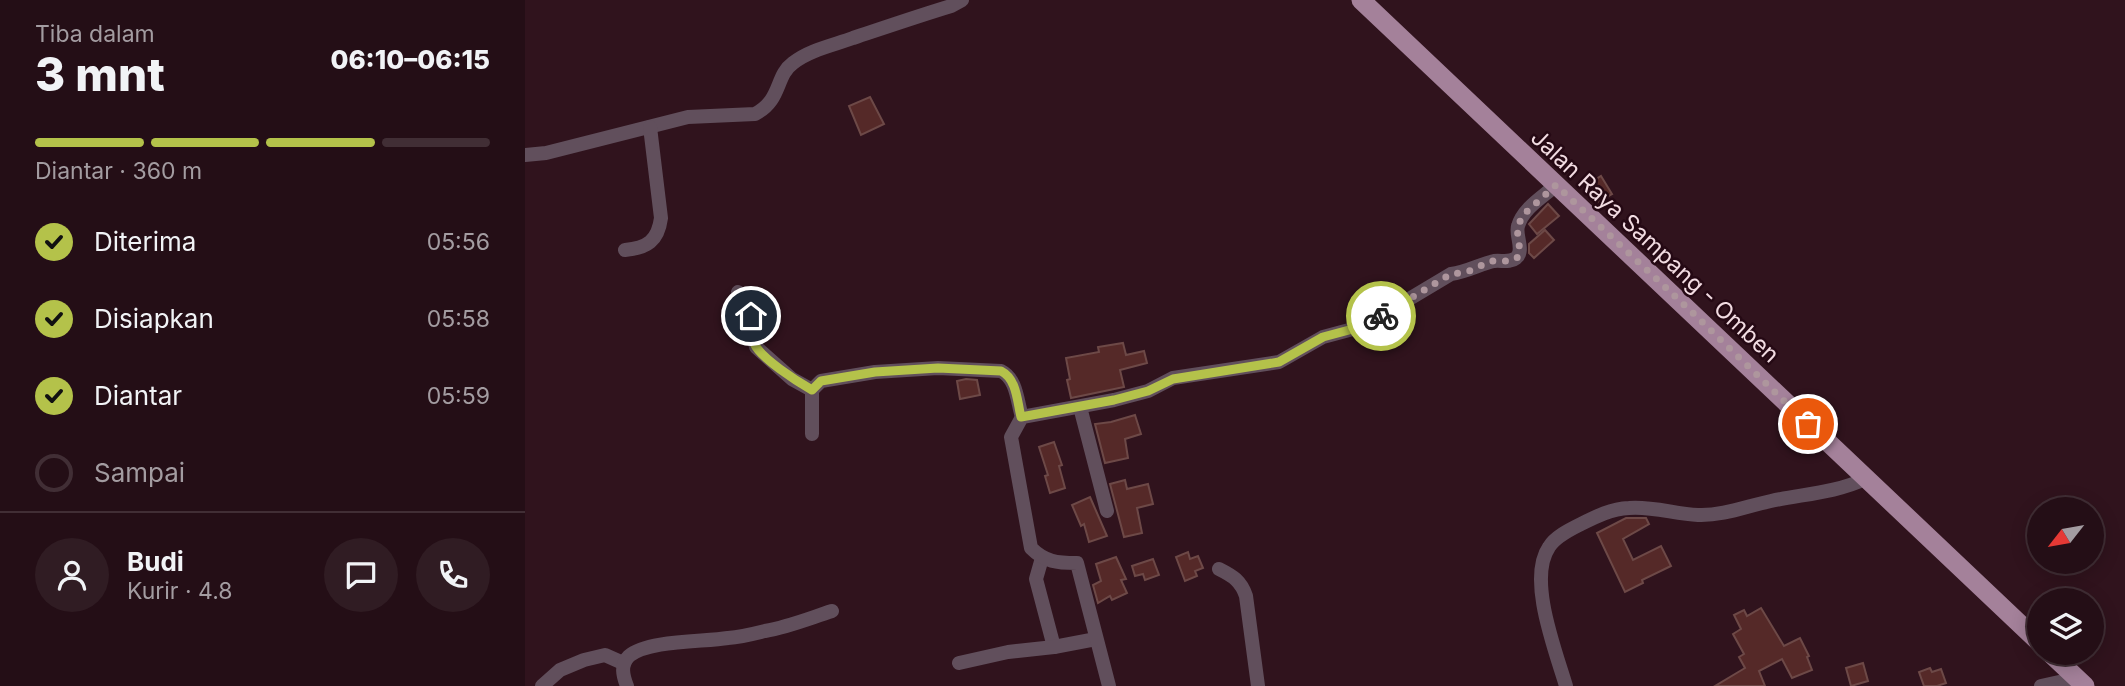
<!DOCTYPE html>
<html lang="id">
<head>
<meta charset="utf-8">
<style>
  :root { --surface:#240e16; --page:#301c23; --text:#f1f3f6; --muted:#a39ca1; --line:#412e35; --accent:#b4c24a }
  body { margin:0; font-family:Inter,sans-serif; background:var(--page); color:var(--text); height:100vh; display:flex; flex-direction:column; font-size:26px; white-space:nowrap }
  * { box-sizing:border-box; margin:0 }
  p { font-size:23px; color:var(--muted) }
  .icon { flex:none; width:38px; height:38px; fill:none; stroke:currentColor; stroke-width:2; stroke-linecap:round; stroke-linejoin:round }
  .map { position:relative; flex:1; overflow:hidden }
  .sheet { display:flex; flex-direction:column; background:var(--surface); width:525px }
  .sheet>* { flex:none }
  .needle { width:46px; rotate:239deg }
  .buttons { position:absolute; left:1502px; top:497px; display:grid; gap:14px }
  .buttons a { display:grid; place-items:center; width:77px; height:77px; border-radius:50%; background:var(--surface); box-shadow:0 4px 18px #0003,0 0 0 2px var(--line); font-size:35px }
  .pin { position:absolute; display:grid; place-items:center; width:60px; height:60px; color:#fff; margin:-30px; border:4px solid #fff; border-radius:50%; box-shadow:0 2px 7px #0007 }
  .courier { position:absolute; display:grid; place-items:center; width:70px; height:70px; margin:-35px; border:5px solid #b4c24a; border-radius:50%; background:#fff; color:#222; box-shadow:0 2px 9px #0007 }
  .summary em { font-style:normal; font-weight:800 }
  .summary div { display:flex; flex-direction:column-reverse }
  .summary { display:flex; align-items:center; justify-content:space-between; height:119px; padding:0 35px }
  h1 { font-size:46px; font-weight:800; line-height:52px }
  .bar { display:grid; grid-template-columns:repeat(4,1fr); gap:10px 7px; align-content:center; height:84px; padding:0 35px }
  .bar i { height:9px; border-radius:5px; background:var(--line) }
  .bar .active { background:var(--accent) }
  .bar p { grid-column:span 4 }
  .line { display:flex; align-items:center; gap:18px; padding:0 35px; border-top:2px solid var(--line) }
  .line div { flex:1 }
  .round { display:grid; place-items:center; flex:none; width:74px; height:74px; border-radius:37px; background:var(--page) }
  ol { padding:0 35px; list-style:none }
  li { display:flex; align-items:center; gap:21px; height:77px }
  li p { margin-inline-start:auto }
  li .icon { padding:7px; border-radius:50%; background:var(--accent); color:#111; stroke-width:4 }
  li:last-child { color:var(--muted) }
  li i { width:38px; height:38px; border:4px solid var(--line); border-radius:50% }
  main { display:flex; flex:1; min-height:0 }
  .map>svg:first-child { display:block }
</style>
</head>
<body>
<main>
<section class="sheet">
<div class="summary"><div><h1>3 mnt</h1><p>Tiba dalam</p></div><em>06:10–06:15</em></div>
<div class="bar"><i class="active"></i><i class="active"></i><i class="active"></i><i></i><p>Diantar · 360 m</p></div>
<ol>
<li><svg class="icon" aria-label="check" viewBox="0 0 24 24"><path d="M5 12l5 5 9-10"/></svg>Diterima<p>05:56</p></li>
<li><svg class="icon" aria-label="check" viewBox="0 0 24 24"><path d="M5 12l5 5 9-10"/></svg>Disiapkan<p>05:58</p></li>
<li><svg class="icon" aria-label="check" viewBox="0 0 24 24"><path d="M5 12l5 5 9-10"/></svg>Diantar<p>05:59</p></li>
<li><i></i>Sampai</li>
</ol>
<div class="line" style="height:126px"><a class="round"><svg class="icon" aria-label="person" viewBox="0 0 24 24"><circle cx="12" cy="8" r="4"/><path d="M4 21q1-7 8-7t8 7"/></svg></a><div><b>Budi</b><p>Kurir · 4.8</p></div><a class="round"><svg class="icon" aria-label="chat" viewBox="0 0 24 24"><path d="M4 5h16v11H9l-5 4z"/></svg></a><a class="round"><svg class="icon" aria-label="phone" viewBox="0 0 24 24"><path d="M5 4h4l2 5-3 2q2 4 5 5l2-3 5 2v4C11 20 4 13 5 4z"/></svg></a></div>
</section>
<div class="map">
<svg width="1600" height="686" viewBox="0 0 1600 686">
  <rect width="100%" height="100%" fill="#30131d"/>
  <g fill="#552928" stroke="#6d4947" stroke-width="2">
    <path d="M345 97 359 124 336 135 324 106Z"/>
    <path d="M1076 176 1087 194 1074 201V197L1065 183Z"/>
    <path d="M1023 204 1034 216 1012 234 1004 224Z"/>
    <path d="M1020 230 1029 240 1009 258 1004 253V244Z"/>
    <path d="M598 343 601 355 619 351 622 363 595 370 599 387 546 398 542 380 545 379 541 358 574 352 573 347Z"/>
    <path d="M441 379 452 380 455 395 435 399 432 381Z"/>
    <path d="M610 415 616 434 600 439 603 458 580 463 570 424 586 422Z"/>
    <path d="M529 442 537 465 534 466 540 488 525 493 520 476 523 475 514 447Z"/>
    <path d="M600 480 602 489 623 484 628 504 612 508 617 533 599 537 585 484Z"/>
    <path d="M565 497 582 536 564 542 559 524 556 526 547 505Z"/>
    <path d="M1101 518H1121L1124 524 1098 539 1108 560 1136 546 1146 566 1117 580 1118 583 1100 592 1072 533Z"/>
    <path d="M663 552 665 559 673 556 678 568 670 571 672 576 660 581 651 557Z"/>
    <path d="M591 557 601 579 596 580 602 593 587 600 585 596 573 603 568 585 576 581 571 564Z"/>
    <path d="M628 559 634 575 620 580 618 574 610 576 607 566Z"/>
    <path d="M1236 608 1259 646 1275 638 1284 656 1282 657 1287 670 1267 678 1257 659 1234 671 1240 686H1190L1220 668 1214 657 1219 654 1208 634 1216 629 1209 615 1219 610 1222 616Z"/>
    <path d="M1338 663 1343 681 1326 686 1321 668Z"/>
    <path d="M1405 668 1407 672 1416 669 1421 683 1412 686H1399L1394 672Z"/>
  </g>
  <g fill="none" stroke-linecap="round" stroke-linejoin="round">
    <g stroke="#614f5c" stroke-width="14">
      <path d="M0 155 21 153 163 117 230 114C257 100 250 76 268 63 284 50 309 45 328 38 361 27 393 16 426 6L437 0"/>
      <path d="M100 250C122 248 133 241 136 218L125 127"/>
      <path d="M213 292C219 301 228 313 230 324 231 333 227 338 231 347L267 379 287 390"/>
      <path d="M555 407 582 511"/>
      <path d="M287 434V390L296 381 350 372 413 368 476 371C492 379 492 401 497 417"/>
      <path d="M517 558 511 579 529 647"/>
      <path d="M694 569C708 576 716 581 721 596L733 686"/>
      <path d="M434 663 483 652 529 647 571 639"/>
      <path d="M17 686 35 670 59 660 80 655 98 663"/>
      <path d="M102 686C98 676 95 665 104 656 123 640 178 642 203 638 216 637 228 634 240 631 263 627 285 618 307 611"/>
      <path d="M584 686 552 563C532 563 520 562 506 548L486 437 497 417 589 400 623 391 648 378 754 362 798 337 839 326 926 274C942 272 955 264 969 261 976 260 985 263 991 258 1000 251 990 235 993 226 998 208 1018 197 1031 185"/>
      <path d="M1041 686C1031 652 1002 579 1024 547 1030 537 1044 530 1054 525 1070 517 1085 509 1104 508 1127 506 1150 514 1173 515 1198 516 1222 506 1246 501 1278 494 1310 493 1340 479"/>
      <path d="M1516 686 1552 678"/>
    </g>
    <g stroke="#a4819a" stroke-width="19">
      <path d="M836 0 1514 642"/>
      <path d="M1525 653 1560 686"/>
    </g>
  </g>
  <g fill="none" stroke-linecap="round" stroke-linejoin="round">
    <path stroke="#ae969d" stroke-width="7" stroke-dasharray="0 12.6" d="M856 316 926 274 942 272 966 261H985L992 258 995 252 992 228 998 215 1031 185 1169 314 1283 424"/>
    <path stroke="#b4c24a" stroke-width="9" d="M226 316C232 327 225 333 229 343 235 358 273 382 287 390L296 381 350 372 413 368 476 371C492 379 492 401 496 417L589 400 623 391 648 379 754 362 798 337 839 326 856 316"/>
  </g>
  <g text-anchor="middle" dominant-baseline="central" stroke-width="5" stroke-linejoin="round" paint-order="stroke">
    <g font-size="23" fill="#f2dce2" stroke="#250914">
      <text transform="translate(1130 246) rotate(43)">Jalan Raya Sampang - Omben</text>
    </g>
  </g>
</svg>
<div class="buttons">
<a><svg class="needle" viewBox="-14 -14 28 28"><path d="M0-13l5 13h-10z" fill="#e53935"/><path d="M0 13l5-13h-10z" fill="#a39ca1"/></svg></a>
<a><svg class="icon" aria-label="layers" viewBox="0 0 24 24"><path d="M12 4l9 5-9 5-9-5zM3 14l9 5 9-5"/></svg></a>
</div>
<div class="pin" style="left:1283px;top:424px;background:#ea580c"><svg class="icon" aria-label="bag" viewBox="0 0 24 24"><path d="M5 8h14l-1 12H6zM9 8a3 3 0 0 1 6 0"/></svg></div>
<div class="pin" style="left:226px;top:316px;background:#1f2937"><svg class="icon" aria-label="home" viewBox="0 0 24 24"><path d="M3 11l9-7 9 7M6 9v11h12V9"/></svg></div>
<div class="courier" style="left:856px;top:316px"><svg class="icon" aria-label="bike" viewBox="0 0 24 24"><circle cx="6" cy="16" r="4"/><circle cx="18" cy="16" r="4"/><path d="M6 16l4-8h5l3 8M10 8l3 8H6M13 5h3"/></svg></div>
</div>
</main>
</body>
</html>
